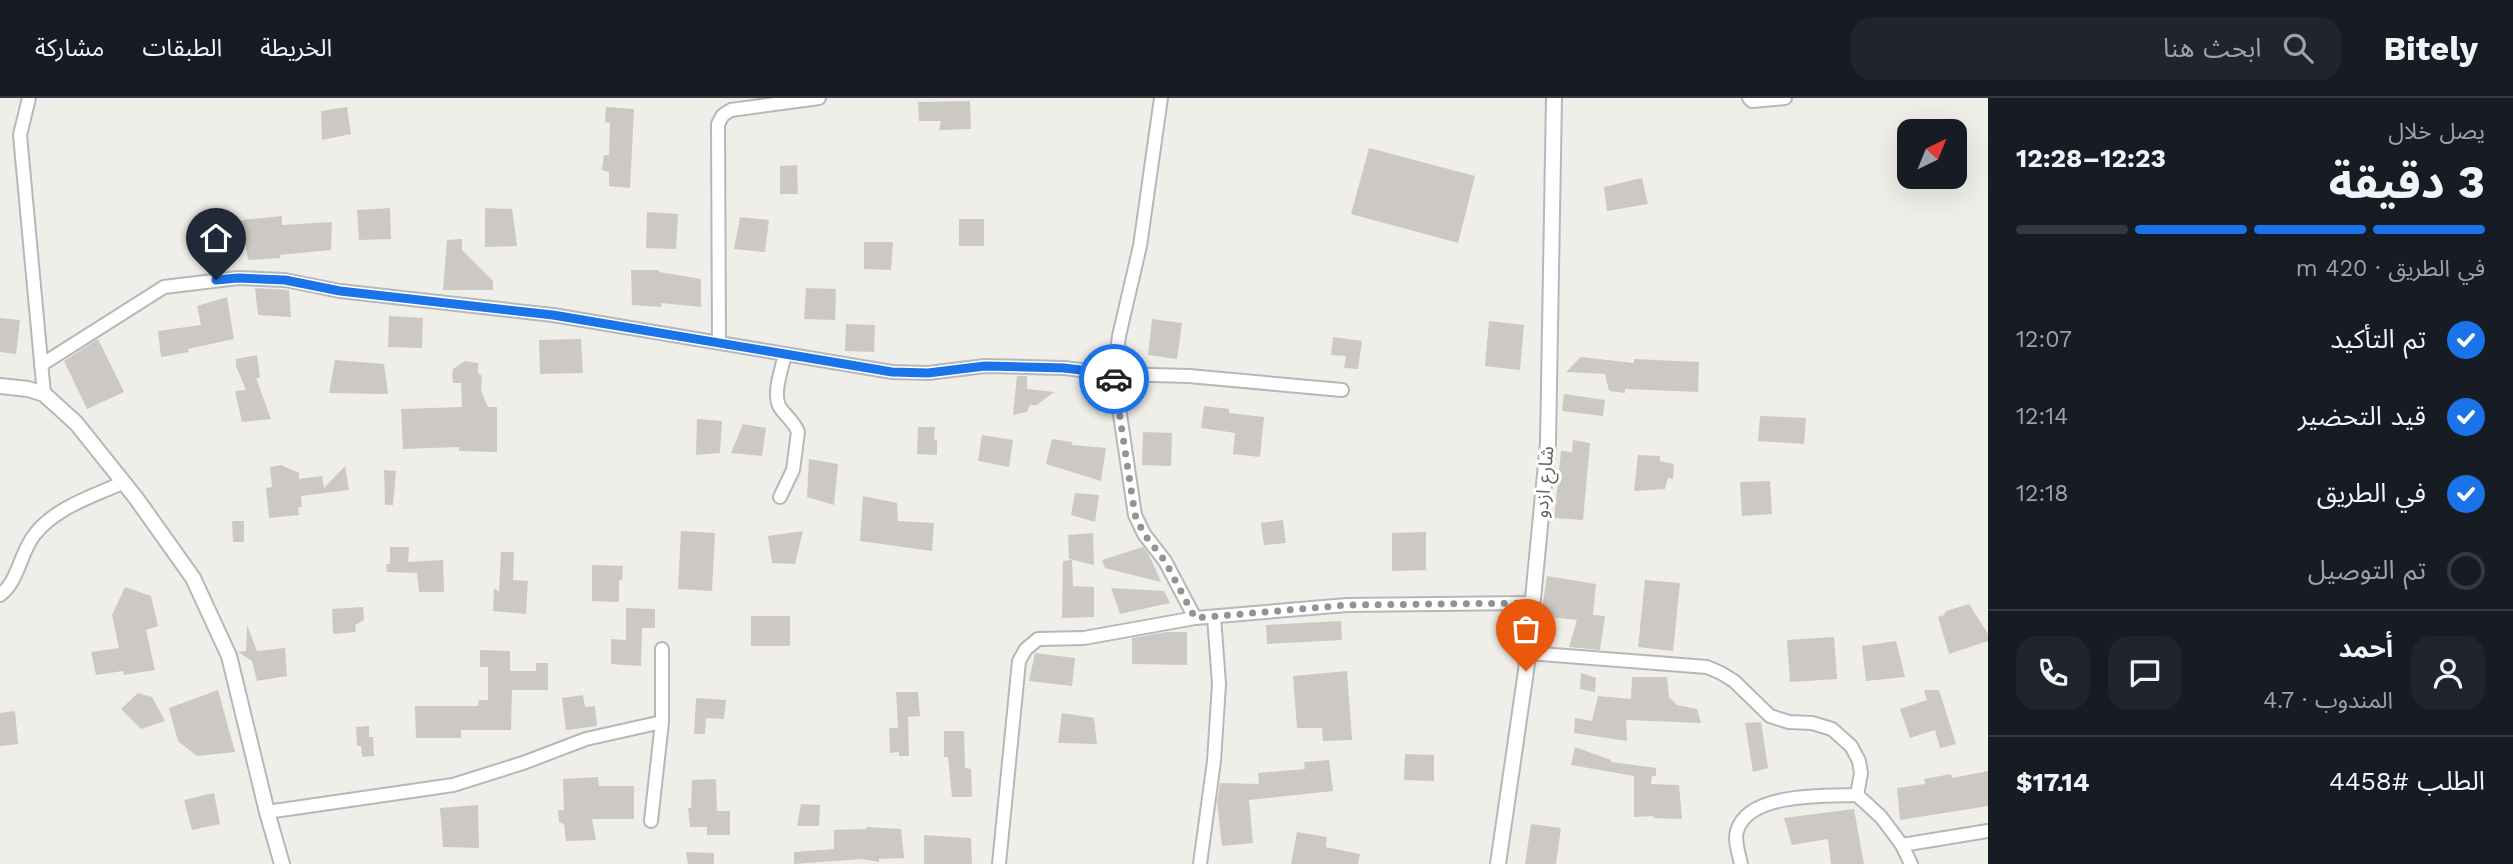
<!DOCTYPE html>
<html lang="ar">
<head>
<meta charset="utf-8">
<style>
  :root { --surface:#171b24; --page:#20242c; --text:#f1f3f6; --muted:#9ea1a6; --line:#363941; --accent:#1a73e8 }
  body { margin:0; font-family:"Work Sans","Noto Sans Arabic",sans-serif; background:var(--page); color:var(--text); direction:rtl; height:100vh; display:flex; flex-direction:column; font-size:26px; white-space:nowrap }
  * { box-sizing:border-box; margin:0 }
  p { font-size:23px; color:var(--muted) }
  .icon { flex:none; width:38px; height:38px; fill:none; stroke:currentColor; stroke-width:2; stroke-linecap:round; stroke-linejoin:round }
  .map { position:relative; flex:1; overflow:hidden; direction:ltr }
  .drawer { display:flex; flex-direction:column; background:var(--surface); width:525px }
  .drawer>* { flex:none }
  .needle { width:46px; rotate:43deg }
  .controls { position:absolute; left:1897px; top:21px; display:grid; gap:14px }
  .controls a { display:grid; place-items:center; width:70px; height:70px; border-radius:14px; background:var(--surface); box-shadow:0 7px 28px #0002; font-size:35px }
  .pin { position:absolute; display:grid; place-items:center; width:60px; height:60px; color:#fff; margin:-72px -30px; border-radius:50% 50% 50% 0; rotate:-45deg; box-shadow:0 0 7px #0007 }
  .pin .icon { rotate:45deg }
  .courier { position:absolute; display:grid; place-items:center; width:70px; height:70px; margin:-35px; border:5px solid #1a73e8; border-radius:50%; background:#fff; color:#222; box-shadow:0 2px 9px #0007 }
  .overview em { font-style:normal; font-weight:700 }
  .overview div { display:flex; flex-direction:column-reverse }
  .overview { display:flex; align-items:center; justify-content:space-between; height:119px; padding:0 28px }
  h1 { font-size:46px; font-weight:700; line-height:52px }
  .bar { display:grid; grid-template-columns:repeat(4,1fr); gap:10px 7px; align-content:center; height:84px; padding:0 28px }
  .bar i { height:9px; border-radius:5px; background:var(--line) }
  .bar .current { background:var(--accent) }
  .bar p { grid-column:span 4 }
  .line { display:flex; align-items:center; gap:18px; padding:0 28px; border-top:2px solid var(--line) }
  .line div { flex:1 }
  .round { display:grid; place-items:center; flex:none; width:74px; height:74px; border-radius:21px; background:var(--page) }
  ol { padding:0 28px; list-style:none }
  li { display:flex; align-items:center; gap:21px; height:77px }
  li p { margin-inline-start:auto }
  li .icon { padding:7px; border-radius:50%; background:var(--accent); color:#fff; stroke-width:4 }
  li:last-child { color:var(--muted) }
  li i { width:38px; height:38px; border:4px solid var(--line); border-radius:50% }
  header { display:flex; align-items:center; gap:42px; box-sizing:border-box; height:98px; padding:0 35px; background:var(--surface); border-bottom:2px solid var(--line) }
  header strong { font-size:33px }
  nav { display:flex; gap:38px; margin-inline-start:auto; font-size:24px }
  .search { width:490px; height:63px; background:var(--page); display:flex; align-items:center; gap:18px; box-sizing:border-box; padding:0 24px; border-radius:21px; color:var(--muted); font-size:26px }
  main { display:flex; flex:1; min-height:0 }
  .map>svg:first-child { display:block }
</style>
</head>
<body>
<header>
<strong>Bitely</strong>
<div class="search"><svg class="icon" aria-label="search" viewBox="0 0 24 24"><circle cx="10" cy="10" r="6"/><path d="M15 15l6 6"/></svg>ابحث هنا</div>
<nav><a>الخريطة</a><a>الطبقات</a><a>مشاركة</a></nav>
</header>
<main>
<section class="drawer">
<div class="overview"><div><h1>3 دقيقة</h1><p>يصل خلال</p></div><em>12:23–12:28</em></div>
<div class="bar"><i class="current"></i><i class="current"></i><i class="current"></i><i></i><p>في الطريق · 420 m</p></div>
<ol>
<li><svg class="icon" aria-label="check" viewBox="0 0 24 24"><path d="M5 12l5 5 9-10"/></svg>تم التأكيد<p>12:07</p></li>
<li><svg class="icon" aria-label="check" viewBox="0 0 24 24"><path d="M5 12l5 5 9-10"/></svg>قيد التحضير<p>12:14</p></li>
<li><svg class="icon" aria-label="check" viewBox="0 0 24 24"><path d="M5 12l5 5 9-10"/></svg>في الطريق<p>12:18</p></li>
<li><i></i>تم التوصيل</li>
</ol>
<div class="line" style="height:126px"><a class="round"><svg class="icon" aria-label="person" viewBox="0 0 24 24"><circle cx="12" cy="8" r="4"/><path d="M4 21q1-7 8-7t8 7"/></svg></a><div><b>أحمد</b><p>المندوب · 4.7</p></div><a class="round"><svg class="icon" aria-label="chat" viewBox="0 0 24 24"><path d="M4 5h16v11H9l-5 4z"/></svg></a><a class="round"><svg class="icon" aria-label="phone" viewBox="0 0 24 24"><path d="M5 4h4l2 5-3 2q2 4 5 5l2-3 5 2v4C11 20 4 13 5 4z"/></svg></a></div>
<div class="line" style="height:91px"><div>الطلب #4458</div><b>$17.14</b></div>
</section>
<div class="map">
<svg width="1988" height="766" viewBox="0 0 1988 766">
  <rect width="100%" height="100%" fill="#f0eee8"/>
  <g fill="#ccc9c4">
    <path d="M970 3 971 31 939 32 941 23H919L918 4Z"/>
    <path d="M347 9 351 36 322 42 321 13Z"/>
    <path d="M606 9 634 11 630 90 609 88V74L602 72 604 57H609L610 25 605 24Z"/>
    <path d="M1369 50 1475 78 1458 145 1351 116Z"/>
    <path d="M797 67 798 96H780V68Z"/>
    <path d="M1642 80 1648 106 1607 113 1604 89Z"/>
    <path d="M390 110 391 141 359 142 357 112Z"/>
    <path d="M485 110 512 111 517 148 485 149Z"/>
    <path d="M647 114 678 116 676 151 646 150Z"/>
    <path d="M282 118V127L332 124 331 152 280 157V160L248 162 241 122Z"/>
    <path d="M740 119 769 122 765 154 734 151Z"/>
    <rect x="959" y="121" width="25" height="27"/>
    <path d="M462 141V152L493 183V192H443L447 142Z"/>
    <path d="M864 144H893L891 172 864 171Z"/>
    <path d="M631 172H659V174L701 181V209L661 205 662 209 632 207Z"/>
    <path d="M255 190 289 192 291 219 258 217Z"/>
    <path d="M806 190 836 191 835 222 804 221Z"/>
    <path d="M227 199 234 241 188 251 189 254 161 259 158 233 201 227 197 208Z"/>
    <path d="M389 218 423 220 422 250 388 249Z"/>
    <path d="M0 220 20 222 16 256 0 254Z"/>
    <path d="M1152 221 1182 225 1177 261 1148 257Z"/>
    <path d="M1489 223 1524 227 1520 272 1485 268Z"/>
    <path d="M846 226 875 227 874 254 845 253Z"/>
    <path d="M1333 239 1362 243 1358 271 1344 270 1346 258 1331 257Z"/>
    <path d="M98 241 124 294 87 311 64 263Z"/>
    <path d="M581 241 583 275 540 276 539 242Z"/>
    <path d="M257 257 260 280H256L271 321 242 324 235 293 246 292 236 268V261Z"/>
    <path d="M1581 259 1634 265V261L1699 264 1698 294 1625 291V295L1609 293 1605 276 1566 274Z"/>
    <path d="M335 262 384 266 388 296 329 295Z"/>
    <path d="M465 263 478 265V275L482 278 481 292 488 309H497V354L459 353V349L403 351 401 311 462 309 461 285H453L452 277 453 271Z"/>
    <path d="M1017 278H1027V291L1054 294 1037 307H1030L1027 314 1013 317Z"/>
    <path d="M1564 296 1605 302 1603 318 1562 313Z"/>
    <path d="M1204 308 1229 311V315L1264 319 1260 359 1233 356 1235 335 1201 330Z"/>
    <path d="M1760 318 1806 320 1804 346 1758 343Z"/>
    <path d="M697 321 722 323 720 355 696 357Z"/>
    <path d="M743 326 766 330 762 358 731 355Z"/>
    <path d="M918 329H935L934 342H937V357L917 356Z"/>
    <path d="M1143 334 1172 335 1171 368 1142 367Z"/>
    <path d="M982 337 1013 342 1009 369 978 363Z"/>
    <path d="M1052 341 1072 344V347L1106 350 1101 383 1046 366Z"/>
    <path d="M1573 342 1590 345 1583 422 1554 420 1561 353 1572 354Z"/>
    <path d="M1638 357 1660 358V363L1674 366 1673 381 1668 380 1665 391 1634 393Z"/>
    <path d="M809 361 838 366 834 407 807 399Z"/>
    <path d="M281 367 299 375V381L322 378 324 390 345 368 349 392 301 398 302 409H298L299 417 269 420 266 390 272 389 270 369Z"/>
    <path d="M384 372 396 373 393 407H385Z"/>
    <path d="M1770 383 1772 416 1742 418 1740 384Z"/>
    <path d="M1075 395 1099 397 1095 424 1071 417Z"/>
    <path d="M863 398 897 405 898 423 934 425 932 453 860 443Z"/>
    <path d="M1283 422 1286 445 1264 447 1261 425Z"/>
    <path d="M232 423H244V444H233Z"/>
    <path d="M681 433 715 435 712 493 678 491Z"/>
    <path d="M803 433 795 466 772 465 768 438Z"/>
    <path d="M1426 434V472L1392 473V435Z"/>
    <path d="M1093 435 1094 467 1069 461 1068 437Z"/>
    <path d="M390 449H409L408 464 443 462 444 494H419L417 475 387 474 386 466H390Z"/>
    <path d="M1143 449 1149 457 1161 484 1105 470 1102 462Z"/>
    <path d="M501 454H514L513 482 528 483 526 516 493 513 494 490 499 494Z"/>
    <path d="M1072 462 1073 488 1094 489V519L1062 520 1063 463Z"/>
    <path d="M592 467 623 468 622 482H619V504L592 503Z"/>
    <path d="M1547 478 1596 486 1593 517 1605 518 1600 552 1569 549 1577 522 1541 518Z"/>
    <path d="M1645 482 1680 485 1673 553 1638 549Z"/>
    <path d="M125 489 151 498 158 528 146 532 155 572 124 577 123 573 96 577 91 554 119 550 112 517Z"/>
    <path d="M1111 490 1164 493 1170 505 1120 516Z"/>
    <path d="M1969 506 1988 536V543L1949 556 1938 519 1944 517 1946 513Z"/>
    <path d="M363 509 364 522 355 527 356 534 333 536 332 511Z"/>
    <path d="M626 510 655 511V530H642L641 568 611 566V541L626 542Z"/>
    <rect x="751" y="518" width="39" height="30"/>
    <path d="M1341 523 1342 542 1267 546 1266 527Z"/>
    <path d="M247 527 257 553 285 550 287 578 257 583 252 563 238 554 246 553Z"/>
    <path d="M1167 534H1187V567L1132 566V540Z"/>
    <path d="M1834 539 1837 581 1790 584 1787 542Z"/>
    <path d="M1896 543 1905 579 1866 583 1862 548Z"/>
    <path d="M480 552 510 553V573H536V565H548V592H512L511 632H461V640H416L415 608H478L479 602H488V569H480Z"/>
    <path d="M1035 555 1075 560 1072 588 1029 583Z"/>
    <path d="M1347 573 1352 642 1323 643 1322 630H1297L1293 578Z"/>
    <path d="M1581 575 1596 580 1595 594 1580 591Z"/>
    <path d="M1632 579H1667L1669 599 1677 607 1697 611 1701 625 1626 622 1627 643 1574 635 1575 620 1592 623 1598 598 1631 601Z"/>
    <path d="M218 592 235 654 197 658 178 643 169 610Z"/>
    <path d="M1924 592H1939L1956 646 1940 650 1935 632 1910 640 1900 611 1927 602Z"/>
    <path d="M896 594H918L920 618 908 619 909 658H899V654L890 655 889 630H898Z"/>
    <path d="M138 595 152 599 165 623 141 631 121 611Z"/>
    <path d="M583 597 585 609 595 608 597 628 566 632 562 600Z"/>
    <path d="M696 600 726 602 724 621 706 620 705 636H694Z"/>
    <path d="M15 613 18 646 0 648V615Z"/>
    <path d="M1062 615 1094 620 1097 646 1058 645Z"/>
    <path d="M1761 624 1768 670 1753 674 1745 625Z"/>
    <path d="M369 628V639H373L374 658 362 659 361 648H357L356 629Z"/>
    <path d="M944 633H964L965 670 971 671 972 699H952L948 659H944Z"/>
    <path d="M1575 649 1611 662V664L1656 670V678H1652L1651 686 1679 687 1682 721 1653 720 1654 718 1634 719V678L1571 667Z"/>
    <path d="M1405 656 1434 657V683L1404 682Z"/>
    <path d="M1329 662 1333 693 1249 702 1253 745 1222 748 1217 704 1220 685 1259 686 1258 675 1305 671 1304 664Z"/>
    <path d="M1988 673V708L1900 722 1897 690 1925 686 1924 681 1951 676 1952 680Z"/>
    <path d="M598 679 599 688H634V721H592L596 742 566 743 564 726 559 724 558 712H564L563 681Z"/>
    <path d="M716 681 717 713H730V737H707V729H690L688 710H691L692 682Z"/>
    <path d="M214 695 220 726 192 732 184 702Z"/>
    <path d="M801 706 820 707 819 728H797Z"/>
    <path d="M478 707 479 750 443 749 440 710Z"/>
    <path d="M1854 711 1864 766H1831L1828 741 1792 747 1784 720Z"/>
    <path d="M1531 726 1561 730 1556 766H1525Z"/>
    <path d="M866 729 901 731 904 760 879 761V764L862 761 794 766V754L834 751V732L866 731Z"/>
    <path d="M1297 734 1327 739 1326 749 1360 756 1358 766H1291Z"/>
    <path d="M924 737 971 740 972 766H924Z"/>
    <path d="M686 754 714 755V766H688Z"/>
  </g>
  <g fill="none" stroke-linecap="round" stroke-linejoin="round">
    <defs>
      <g id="minor">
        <path d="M29 0 20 37 44 296"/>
        <path d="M1161 0 1140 148 1119 238 1114 276 1135 417 1144 436 1165 463 1195 520 1347 507 1533 505"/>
        <path d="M1749 0 1752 3 1785 0"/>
        <path d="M719 244 718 26 723 17 731 12 819 0"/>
        <path d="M41 267 164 189 238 180 285 182 340 193 553 217 892 274 928 275 985 268 1064 270 1114 276 1189 278 1342 292"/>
        <path d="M780 399 793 372 798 334C795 325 787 319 781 311 771 298 782 271 785 256"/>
        <path d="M0 497C19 483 20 454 35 436 56 409 94 398 124 384"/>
        <path d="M1528 555 1707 569 1721 575 1734 583 1770 618 1789 624 1812 625 1832 631 1851 648 1859 663 1861 675 1857 697 1881 719 1902 747 1911 766"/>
        <path d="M267 714 453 687 523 665 586 641 662 624"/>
        <path d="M651 723 662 624V551"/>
        <path d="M1902 747 1988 733"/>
        <path d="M999 766 1019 563 1026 551 1038 541 1084 540 1195 520"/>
        <path d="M1200 766 1214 663 1219 586 1214 519"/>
        <path d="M1741 766C1739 756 1734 743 1737 733 1748 694 1826 698 1857 697"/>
      </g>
      <g id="tertiary">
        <path d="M0 288 28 291 44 296 76 325 136 400 193 480 229 558 267 714 282 766"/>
        <path d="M1498 766 1526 573 1548 345 1554 0"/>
      </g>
    </defs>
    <use href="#minor" stroke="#b5b8bb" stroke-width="16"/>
    <use href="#tertiary" stroke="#b5b8bb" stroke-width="18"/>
    <use href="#minor" stroke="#fff" stroke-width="12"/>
    <use href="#tertiary" stroke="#fff" stroke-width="14"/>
  </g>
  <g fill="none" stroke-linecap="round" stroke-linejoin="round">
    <path stroke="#929494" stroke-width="7" stroke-dasharray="0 12.6" d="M1114 281 1135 417 1144 436 1165 463 1195 520 1347 507 1533 505 1526 573"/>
    <path stroke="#1a73e8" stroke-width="9" d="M216 182 238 180 285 182 340 193 553 217 892 274 928 275 985 268 1064 270 1114 276V281"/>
  </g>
  <g text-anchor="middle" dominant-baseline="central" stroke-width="6" stroke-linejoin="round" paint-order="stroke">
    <g font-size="19" fill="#5f6367" stroke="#fff">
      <text transform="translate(1544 384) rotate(-85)">شارع ازدو</text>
    </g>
  </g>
</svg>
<div class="controls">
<a><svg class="needle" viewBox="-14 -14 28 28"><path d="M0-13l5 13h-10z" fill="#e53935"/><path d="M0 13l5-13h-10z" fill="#9ea1a6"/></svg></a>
</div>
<div class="pin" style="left:1526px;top:573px;background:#ea580c"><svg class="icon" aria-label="bag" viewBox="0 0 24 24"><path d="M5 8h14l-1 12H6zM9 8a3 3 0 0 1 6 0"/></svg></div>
<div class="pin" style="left:216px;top:182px;background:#1f2937"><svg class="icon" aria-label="home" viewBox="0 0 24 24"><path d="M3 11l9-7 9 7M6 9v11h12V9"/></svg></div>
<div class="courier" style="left:1114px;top:281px"><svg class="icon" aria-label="car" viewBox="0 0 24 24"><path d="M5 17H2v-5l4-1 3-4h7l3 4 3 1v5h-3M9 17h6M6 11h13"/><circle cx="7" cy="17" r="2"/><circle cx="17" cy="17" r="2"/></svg></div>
</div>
</main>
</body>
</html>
